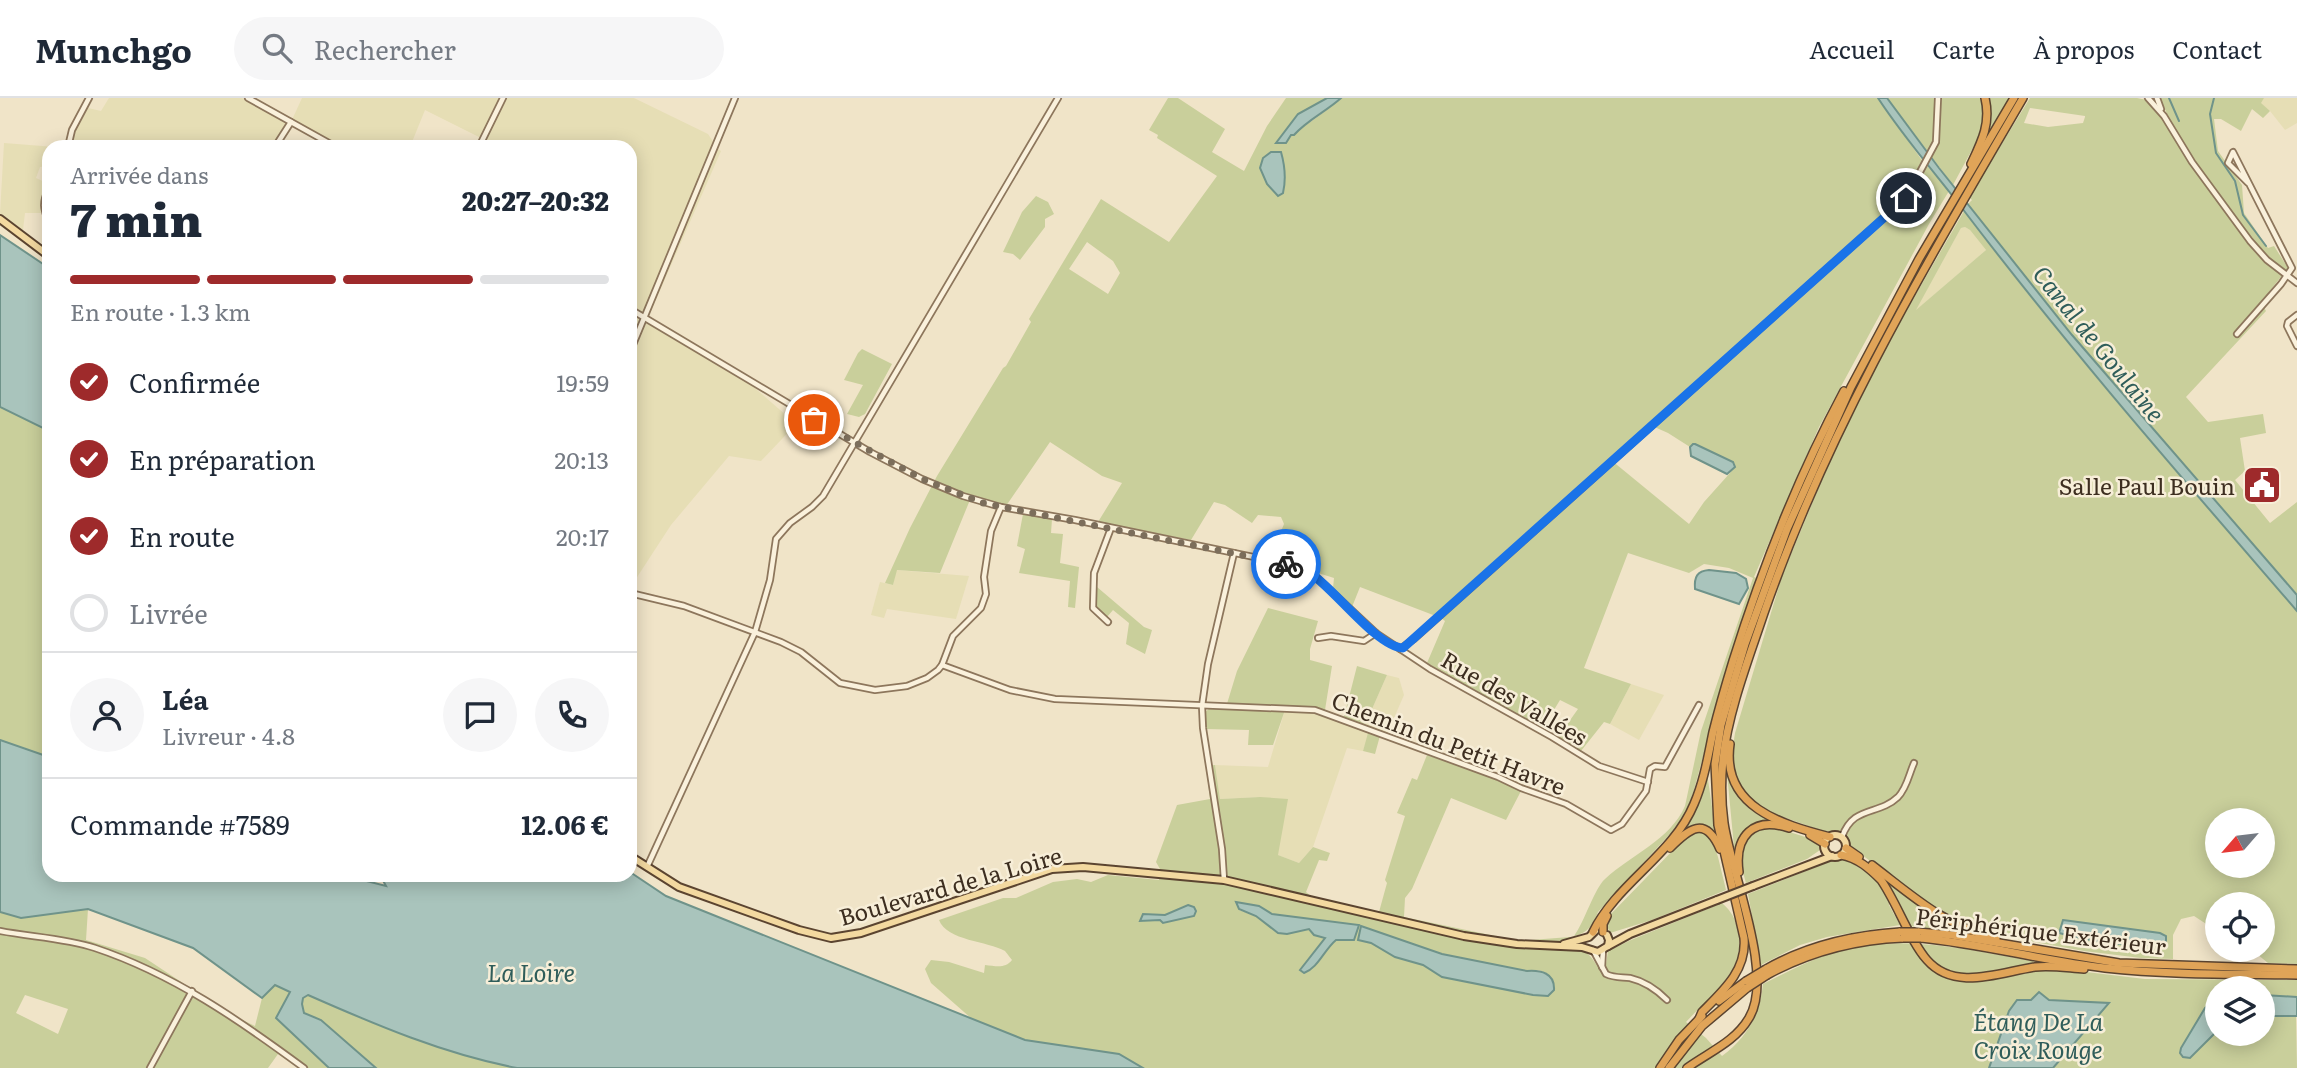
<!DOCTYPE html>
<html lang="fr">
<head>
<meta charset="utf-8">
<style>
  :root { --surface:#fff; --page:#f6f6f7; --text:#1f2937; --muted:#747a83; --line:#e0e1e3; --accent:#9e2a2b }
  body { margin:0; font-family:Literata,serif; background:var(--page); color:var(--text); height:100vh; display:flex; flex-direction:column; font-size:26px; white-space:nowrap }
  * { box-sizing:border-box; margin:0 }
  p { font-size:23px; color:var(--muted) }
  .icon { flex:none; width:38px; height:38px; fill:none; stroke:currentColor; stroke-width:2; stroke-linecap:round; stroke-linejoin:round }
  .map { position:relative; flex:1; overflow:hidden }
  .side { position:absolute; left:42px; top:42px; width:595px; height:742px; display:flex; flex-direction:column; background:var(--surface); border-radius:21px; box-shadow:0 4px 18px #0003 }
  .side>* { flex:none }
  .needle { width:46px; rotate:242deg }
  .controls { position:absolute; left:2205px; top:710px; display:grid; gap:14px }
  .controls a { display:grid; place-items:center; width:70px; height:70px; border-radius:50%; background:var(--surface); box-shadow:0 4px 18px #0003; font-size:35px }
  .pin { position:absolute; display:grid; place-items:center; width:60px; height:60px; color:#fff; margin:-30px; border:4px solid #fff; border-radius:50%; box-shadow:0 2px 7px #0007 }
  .courier { position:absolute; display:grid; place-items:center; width:70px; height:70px; margin:-35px; border:5px solid #1a73e8; border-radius:50%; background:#fff; color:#222; box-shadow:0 2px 9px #0007 }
  .head em { font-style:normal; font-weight:800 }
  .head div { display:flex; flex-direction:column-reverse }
  .head { display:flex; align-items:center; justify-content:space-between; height:119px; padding:0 28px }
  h1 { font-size:46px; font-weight:800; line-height:52px }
  .bar { display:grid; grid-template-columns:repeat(4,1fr); gap:10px 7px; align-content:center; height:84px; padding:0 28px }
  .bar i { height:9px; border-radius:5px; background:var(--line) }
  .bar .current { background:var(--accent) }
  .bar p { grid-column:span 4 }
  .line { display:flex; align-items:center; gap:18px; padding:0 28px; border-top:2px solid var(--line) }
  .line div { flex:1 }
  .round { display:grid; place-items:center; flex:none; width:74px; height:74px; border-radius:37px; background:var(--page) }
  ol { padding:0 28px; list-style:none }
  li { display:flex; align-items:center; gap:21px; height:77px }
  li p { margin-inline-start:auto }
  li .icon { padding:7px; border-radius:50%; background:var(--accent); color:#fff; stroke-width:4 }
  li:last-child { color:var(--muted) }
  li i { width:38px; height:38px; border:4px solid var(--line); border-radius:50% }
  header { display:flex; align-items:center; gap:42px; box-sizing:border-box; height:98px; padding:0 35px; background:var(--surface); border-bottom:2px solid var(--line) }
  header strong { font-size:33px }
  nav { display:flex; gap:38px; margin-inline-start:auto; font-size:24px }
  .search { width:490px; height:63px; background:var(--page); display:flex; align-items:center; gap:18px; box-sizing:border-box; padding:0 24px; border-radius:38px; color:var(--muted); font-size:26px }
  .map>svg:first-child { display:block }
</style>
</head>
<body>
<header>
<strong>Munchgo</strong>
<div class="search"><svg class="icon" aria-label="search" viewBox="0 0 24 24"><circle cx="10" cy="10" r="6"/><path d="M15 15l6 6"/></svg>Rechercher</div>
<nav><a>Accueil</a><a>Carte</a><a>À propos</a><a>Contact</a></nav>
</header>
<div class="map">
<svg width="2297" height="970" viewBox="0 0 2297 970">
  <rect width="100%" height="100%" fill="#f0e4c8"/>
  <g fill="#e6deb5">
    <path d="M89 0H92L88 10 101 13 109 0H242L286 25 272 49H68L72 32Z"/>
    <path d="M302 0H634L708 36 718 51 721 53 648 220 742 279 787 318 800 322 761 363 729 358 671 427 630 490V49H479L483 41 425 12 410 49H336L291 24Z"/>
    <path d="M2264 0H2297V25L2285 32 2270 13 2260 5Z"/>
    <path d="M4 45 55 49H49V68L40 69 36 80 49 86 42 100 41 115H25L23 132 0 116Z"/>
    <path d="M1965 129 1970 132 1986 152 1914 214 1961 130Z"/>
    <path d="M896 472 969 478 956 521 887 511 884 520 871 517 880 484 893 487Z"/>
    <path d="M1387 577 1399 580 1404 597 1387 636 1365 627Z"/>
    <path d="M1631 586 1664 597 1639 642 1610 626Z"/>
    <path d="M1285 612 1310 614 1369 635 1363 653 1347 650 1313 749 1299 765 1278 757 1260 699 1220 701 1215 667 1268 669Z"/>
  </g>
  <g fill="#c9cf9b" fill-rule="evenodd">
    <path d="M1168 0H1178L1225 31 1212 54 1244 73 1267 28 1286 0H1327L1298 16 1276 45C1299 32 1321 18 1341 0H1878L1921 61 1949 93 1929 126 1819 329 1754 479 1757 480 1721 592 1694 692 1686 715 1670 736 1598 814C1593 827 1588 835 1574 838 1585 823 1594 791 1605 781 1631 757 1670 742 1685 708L1701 633 1753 480 1729 470 1704 466 1689 475 1628 455 1584 570 1631 586 1610 626 1604 624 1581 653 1558 639 1578 611 1560 602 1543 630 1486 601 1427 565 1445 523 1441 520 1360 489 1352 509 1333 490 1334 480 1315 474 1312 468 1271 458 1284 426 1281 419 1258 417 1252 425 1225 407 1214 404 1191 442 1098 424 1122 385 1102 378 1050 344 1006 408 972 397 940 475 897 472 893 487 885 485 910 430 937 378 1003 270 1006 268 1031 224 1029 221 1101 101 1169 144 1217 78 1157 40 1158 37 1149 32ZM1087 144 1113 163 1120 175 1108 196 1069 171ZM1650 327 1668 335 1690 349 1693 346H1695L1735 366 1730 375 1704 404 1689 426 1611 362Z"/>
    <path d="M1887 0H2010L1989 36 1982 33 1953 87Z"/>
    <path d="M2030 0H2137L2147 2 2162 20 2168 18 2160 0H2264L2261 5 2270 13 2263 20 2252 11 2241 33 2221 21H2214L2218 53 2242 87 2244 115 2268 150 2274 148 2288 170 2261 204 2266 213 2186 299 2208 324 2263 316 2266 335 2240 340 2245 373 2235 382 2270 425 2297 404V497L2072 237 1968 106 1972 102 1969 99ZM2030 10 2085 18V19L2083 25 2048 29 2024 25Z"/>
    <path d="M1036 98 1048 104 1054 116 1045 121V129L1020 162 1013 156 1003 154 1022 114Z"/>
    <path d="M1964 113C2068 252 2184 382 2297 513V866L2268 865 2252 852H2263V807H2217V833L2194 818 2181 821 2173 837V861L2141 860 2084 853 2001 838 1972 830 1937 813 1850 748 1846 739 1838 733H1823L1783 719 1780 731 1818 743 1820 752 1807 761 1746 785 1740 764V755L1734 749 1727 675 1733 672 1732 655 1735 635 1782 478 1833 355 1890 241ZM1965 129 1970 132 1986 152 1916 212 1961 130ZM2217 723H2263V768H2217Z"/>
    <path d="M862 251 892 266 865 316 859 319 847 316 863 287 844 282 858 255Z"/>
    <path d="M0 309 49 333V659L0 642Z"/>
    <path d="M1023 416 1052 421 1051 435 1063 436 1060 465 1079 469 1075 510 1068 509 1070 483 1019 475 1025 451 1017 448Z"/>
    <path d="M1097 489 1144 529 1152 532 1145 556 1126 546 1129 525 1113 512 1107 519 1096 508Z"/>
    <path d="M1268 510 1318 523 1310 551V562L1332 568 1325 612 1344 619 1357 568 1387 577 1365 627 1381 634 1375 656 1363 653 1368 635 1310 614 1285 612 1273 647H1248L1249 632 1206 631 1204 615 1210 610 1226 609 1237 573Z"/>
    <path d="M1427 657 1498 681 1521 693 1506 722 1451 700 1412 791 1405 800 1404 819 1519 843 1570 839 1573 852C1586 852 1590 856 1597 868L1606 866 1608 853 1631 842 1722 805C1732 814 1735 820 1738 833 1747 873 1711 897 1686 924L1706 940 1722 958C1747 940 1760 916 1763 886 1785 875 1808 863 1832 855 1899 834 1970 852 2037 864L2038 871H2061L2145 881 2297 882V899L2263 897V891H2217V902L2205 910 2180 955 2190 960 2217 933V936H2263V918L2296 917 2297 970H2053L2109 905 2049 902 2017 903 2010 913 1989 970H1143L1119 956 1025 942 972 921 931 885 925 871 931 862 949 864 984 875 985 867C996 868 1005 871 1012 862 1011 861 1006 854 1005 853 988 843 947 843 939 822L1003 800H1016L1053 784 1077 781 1091 784 1108 777 1159 782 1160 771 1156 764 1177 707 1210 701 1206 668 1215 667 1220 701 1260 699 1288 701 1278 757 1299 765 1313 749 1330 755 1327 763 1319 762 1306 794 1312 799 1379 814 1387 785 1385 782 1405 718 1397 715 1412 680 1417 682ZM1259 808 1272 816 1358 827C1350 834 1342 838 1334 843 1317 853 1326 866 1300 872L1325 841 1314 837 1309 831 1287 836 1278 835 1256 818 1239 812ZM1361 828 1442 856 1527 873 1539 872 1548 876 1554 891 1548 898 1533 897 1440 878 1423 867 1395 859 1371 845 1359 842Z"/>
    <path d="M1707 675 1716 736 1712 741 1718 759 1726 792 1652 822 1610 835 1606 825 1608 819 1681 744 1684 731 1699 703Z"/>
    <path d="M1845 761 1876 780 1891 802 1889 807 1900 827 1827 839 1800 847 1761 867 1748 796 1828 764Z"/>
    <path d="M0 782 88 811 86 842 145 860 228 915 255 928 262 900 275 887 291 894 295 937 329 970H298L278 956 268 970H0ZM25 897 68 911 58 936 16 915Z"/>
    <path d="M1889 784 1941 823 1967 835 1910 828 1888 785Z"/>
    <path d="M308 897C375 928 445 955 517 970H376L321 922 304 915 302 906 303 900Z"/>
  </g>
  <g fill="#a9c4bc" stroke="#6f938a" stroke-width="2">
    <path d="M1327 0H1341C1327 13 1307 22 1294 37H1291L1286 45H1276L1298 16Z"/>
    <path d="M1878 0H1887L1939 70 2072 237 2297 497V513C2184 382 2070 252 1965 114 1936 76 1904 40 1878 0Z"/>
    <path d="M1271 54H1281C1285 68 1286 82 1283 95L1278 98 1267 86 1260 70 1263 60Z"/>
    <path d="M0 137 49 170V333L0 309Z"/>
    <path d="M1695 346 1733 364 1735 369 1727 376 1691 358 1690 349 1693 346Z"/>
    <path d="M1709 472 1736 475 1746 481 1748 490 1739 506 1695 491C1694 479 1697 473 1709 472Z"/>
    <path d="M0 642 49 659V777H343L386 788 380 777H630V774L666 798 1025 942 1119 956 1143 970H517C444 956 376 927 308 897L303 900 302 906 304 915 321 922 376 970H329L276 920 290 894 275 887 262 900 193 850 88 811 21 820 0 814Z"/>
    <path d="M1236 804 1259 808 1272 816 1359 827 1354 842H1336C1324 852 1318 870 1304 875L1300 872 1325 840 1314 837 1309 831 1287 836 1278 835 1256 818 1239 811Z"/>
    <path d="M1188 807 1194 809 1196 813 1194 818 1163 825 1160 822 1140 823 1143 816 1165 817Z"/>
    <path d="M2063 822 2160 835 2166 838V844L2163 846C2130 849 2092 844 2059 835Z"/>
    <path d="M1361 828 1442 856 1527 873C1541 872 1555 875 1554 892L1548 898 1533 897 1442 879 1423 867 1395 859 1371 845 1358 842Z"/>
    <path d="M2039 894 2049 902 2109 905 2053 970H1989L2009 913 2017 902H2031Z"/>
    <path d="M2263 897 2297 899V918H2263Z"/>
    <path d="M2217 902V933L2190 960 2183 959 2180 955 2181 950 2205 910Z"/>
  </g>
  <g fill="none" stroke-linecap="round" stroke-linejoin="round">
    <g stroke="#6f938a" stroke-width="2">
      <path d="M2169 0 2179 23"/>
      <path d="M2214 0 2210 16 2216 55 2235 83 2243 117 2266 148"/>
    </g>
    <defs>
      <g id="minor">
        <path d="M248 0 336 49"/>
        <path d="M2148 0 2164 18 2192 64 2250 143 2267 162 2297 185"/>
        <path d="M2157 0 2161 11"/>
        <path d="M68 49 72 32 89 0"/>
        <path d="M275 49 291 24"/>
        <path d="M479 49 503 0"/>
        <path d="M49 90C42 104 43 111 49 124"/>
        <path d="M630 211 870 354 922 381 963 398 1001 409 1075 422 1302 469 1315 478 1376 535 1430 571 1552 639 1599 668 1648 684"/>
        <path d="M2297 217 2288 224 2287 228 2297 248"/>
        <path d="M2237 236 2281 186 2292 170 2233 54 2228 65 2248 85"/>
        <path d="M630 254 735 0"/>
        <path d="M630 495 684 508 781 544 801 554 840 585 875 592 907 588 927 580 938 572 942 567 953 538 981 510 986 496 984 479 991 433 1001 409"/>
        <path d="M1108 524 1093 510 1094 475 1111 430"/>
        <path d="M1318 540 1331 538 1364 543 1376 535"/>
        <path d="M1400 551 1414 541 1906 100 1936 44 1938 0"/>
        <path d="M942 567 1010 592 1055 601 1315 612 1498 679 1521 690 1566 706 1611 732 1622 726 1646 693 1650 671 1655 668 1665 669 1699 607"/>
        <path d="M1842 739C1853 707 1878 718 1898 699 1907 690 1909 676 1914 665"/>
        <path d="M647 769 755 534 770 482 776 441 790 425 812 409 823 398 1058 0"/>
        <path d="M1224 782 1222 751 1203 630 1202 608 1208 566 1234 455"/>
        <path d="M0 833C31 839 65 840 95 850 173 876 239 922 304 970"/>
        <path d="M1593 852 1606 876C1614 880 1621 879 1630 880 1643 883 1657 892 1667 902"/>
        <path d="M1602 869 1603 852"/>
        <path d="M150 970 192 893"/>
      </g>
      <g id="major">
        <path d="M0 121 49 158"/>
        <circle cx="1835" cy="748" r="11"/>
        <path d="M630 758 679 789 799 832 831 840 861 835 1052 771 1083 769 1224 782 1464 838 1517 846 1582 849 1598 854 1608 848 1609 842 1607 837"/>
        <path d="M1753 788 1832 758"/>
        <path d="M1564 846 1589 839 1595 833"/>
        <path d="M1608 848 1630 836 1717 802"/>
      </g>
      <g id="highway">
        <path d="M1971 66C1982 43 1991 25 1985 0"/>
        <path d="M1730 646C1721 709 1781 726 1830 739"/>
        <path d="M1810 737 1825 746"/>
        <path d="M1670 750C1689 731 1705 717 1720 751"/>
        <path d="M1846 750 1859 759"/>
        <path d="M1841 757C1858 760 1870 771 1881 782 1897 805 1910 843 1927 862 1955 894 2000 874 2035 869 2051 867 2068 870 2084 871"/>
        <path d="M1872 767C1914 799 1942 826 1996 841"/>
        <path d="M1739 774C1734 738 1753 718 1789 730"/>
        <path d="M1593 834C1617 785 1673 757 1694 706 1704 683 1708 658 1713 634 1719 610 1726 586 1733 563 1762 470 1798 379 1844 293"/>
        <path d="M1603 834V826L1607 818"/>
        <path d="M1918 834 1952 837 2119 865 2297 871"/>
        <path d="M1921 840C1983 846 2043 863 2105 870 2169 877 2233 876 2297 877"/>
        <path d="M1766 871C1808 847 1852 837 1900 834"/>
        <path d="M1767 877C1809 854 1855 842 1903 840"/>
        <path d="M1719 903 1746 883"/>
        <path d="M1699 921 1702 914C1723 893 1747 872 1744 840L1718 727 1715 666 1721 627 1745 546 1787 431 1851 289 1919 161 2014 0"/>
        <path d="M1660 970 1679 942 1702 918"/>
        <path d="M1669 970 1702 928 1747 890"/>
        <path d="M1687 970C1709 954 1735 944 1749 920 1775 877 1731 775 1724 725 1721 704 1721 682 1723 661 1728 614 1749 560 1764 515 1828 330 1925 168 2023 0"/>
      </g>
    </defs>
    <use href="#minor" stroke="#8d765c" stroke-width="8"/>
    <use href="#major" stroke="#5b4430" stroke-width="10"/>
    <use href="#highway" stroke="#5b4430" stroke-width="10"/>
    <use href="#minor" stroke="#faf1dc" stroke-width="4.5"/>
    <use href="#major" stroke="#f3d9a0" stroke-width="6"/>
    <use href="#highway" stroke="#e0a458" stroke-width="7"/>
    <defs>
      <path id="major-bridge" d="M1717 802 1753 788"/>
      <g id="highway-bridge">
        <path d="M1900 834H1918"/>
        <path d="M1903 840H1921"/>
        <path d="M1746 883 1766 871"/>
        <path d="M1747 890 1767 877"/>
      </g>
    </defs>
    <use href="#major-bridge" stroke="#5b4430" stroke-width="10" stroke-linecap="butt"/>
    <use href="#highway-bridge" stroke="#5b4430" stroke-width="10" stroke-linecap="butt"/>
    <use href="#major-bridge" stroke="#f3d9a0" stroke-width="6"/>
    <use href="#highway-bridge" stroke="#e0a458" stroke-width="7"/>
  </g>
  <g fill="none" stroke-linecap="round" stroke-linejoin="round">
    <path stroke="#7c6e5b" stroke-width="7" stroke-dasharray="0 12.6" d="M814 322 922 381 983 405 1286 466"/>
    <path stroke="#1a73e8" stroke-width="9" d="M1286 466C1293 467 1300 468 1306 472 1332 487 1376 549 1403 550L1906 100"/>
  </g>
  <defs>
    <symbol id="civic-square" viewBox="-11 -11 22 22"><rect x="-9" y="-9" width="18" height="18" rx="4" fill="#9e2a2b" stroke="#f7eed8"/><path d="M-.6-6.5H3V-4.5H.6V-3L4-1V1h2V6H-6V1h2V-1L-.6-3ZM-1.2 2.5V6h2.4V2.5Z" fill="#fff"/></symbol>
  </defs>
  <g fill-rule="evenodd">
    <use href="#civic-square" x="2240" y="365" width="44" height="44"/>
  </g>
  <g text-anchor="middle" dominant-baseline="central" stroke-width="5" stroke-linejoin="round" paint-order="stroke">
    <g font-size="23" fill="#3d2e20" stroke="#f7eed8" text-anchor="end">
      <text x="2235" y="387">Salle Paul Bouin</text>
    </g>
    <g font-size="23" fill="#3d2e20" stroke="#f7eed8">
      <text transform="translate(1515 599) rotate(30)">Rue des Vallées</text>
      <text transform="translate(1449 644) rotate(21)">Chemin du Petit Havre</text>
      <text transform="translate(950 787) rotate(-16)">Boulevard de la Loire</text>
      <text transform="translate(2041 832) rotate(7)">Périphérique Extérieur</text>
    </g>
    <g font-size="24" font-style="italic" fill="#2f5d5a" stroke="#f7eed8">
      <text transform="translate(2100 245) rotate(51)">Canal de Goulaine</text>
      <text x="531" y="873">La Loire</text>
      <text x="2038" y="922">Étang De La<tspan x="2038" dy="28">Croix Rouge</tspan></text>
    </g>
  </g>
</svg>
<div class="controls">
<a><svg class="needle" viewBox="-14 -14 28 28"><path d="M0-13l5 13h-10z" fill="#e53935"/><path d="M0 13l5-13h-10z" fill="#747a83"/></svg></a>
<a><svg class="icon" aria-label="locate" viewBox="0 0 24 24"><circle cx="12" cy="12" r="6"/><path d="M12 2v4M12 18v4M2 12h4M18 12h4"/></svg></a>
<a><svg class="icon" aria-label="layers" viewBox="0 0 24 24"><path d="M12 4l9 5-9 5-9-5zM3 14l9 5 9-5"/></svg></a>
</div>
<div class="pin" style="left:814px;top:322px;background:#ea580c"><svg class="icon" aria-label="bag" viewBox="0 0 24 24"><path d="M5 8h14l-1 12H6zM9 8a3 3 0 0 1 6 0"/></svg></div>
<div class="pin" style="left:1906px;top:100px;background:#1f2937"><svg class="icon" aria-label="home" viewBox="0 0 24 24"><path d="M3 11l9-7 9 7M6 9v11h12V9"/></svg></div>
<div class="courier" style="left:1286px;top:466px"><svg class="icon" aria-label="bike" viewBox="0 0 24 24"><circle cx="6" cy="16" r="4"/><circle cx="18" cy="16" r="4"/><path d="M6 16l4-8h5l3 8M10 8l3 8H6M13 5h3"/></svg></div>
<section class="side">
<div class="head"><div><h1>7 min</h1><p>Arrivée dans</p></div><em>20:27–20:32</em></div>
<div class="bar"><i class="current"></i><i class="current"></i><i class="current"></i><i></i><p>En route · 1.3 km</p></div>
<ol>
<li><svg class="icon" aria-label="check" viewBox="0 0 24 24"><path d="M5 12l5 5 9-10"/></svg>Confirmée<p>19:59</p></li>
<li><svg class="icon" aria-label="check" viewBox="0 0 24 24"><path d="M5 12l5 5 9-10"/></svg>En préparation<p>20:13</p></li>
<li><svg class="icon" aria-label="check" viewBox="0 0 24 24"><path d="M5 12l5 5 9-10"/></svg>En route<p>20:17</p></li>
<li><i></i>Livrée</li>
</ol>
<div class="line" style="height:126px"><a class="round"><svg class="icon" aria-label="person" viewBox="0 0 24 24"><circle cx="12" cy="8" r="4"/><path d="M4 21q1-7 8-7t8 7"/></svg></a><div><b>Léa</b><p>Livreur · 4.8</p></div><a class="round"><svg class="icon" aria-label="chat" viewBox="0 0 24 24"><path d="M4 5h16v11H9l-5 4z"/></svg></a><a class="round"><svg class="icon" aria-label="phone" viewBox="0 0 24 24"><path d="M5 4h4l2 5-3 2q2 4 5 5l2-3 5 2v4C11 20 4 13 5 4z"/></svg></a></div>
<div class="line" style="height:91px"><div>Commande #7589</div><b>12.06 €</b></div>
</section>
</div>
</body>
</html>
